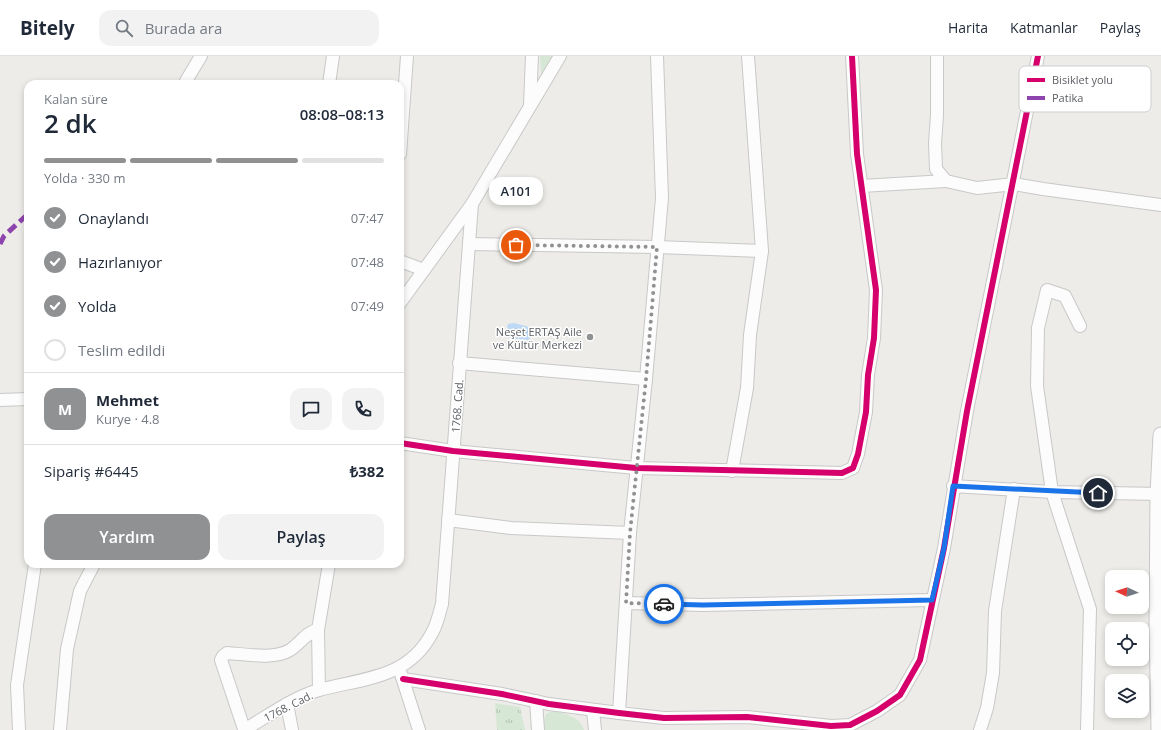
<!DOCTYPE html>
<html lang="tr">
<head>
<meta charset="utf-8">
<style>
  :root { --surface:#fff; --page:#f2f2f3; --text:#1f2937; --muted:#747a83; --line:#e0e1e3; --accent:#8f9193 }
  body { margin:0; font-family:"Open Sans",sans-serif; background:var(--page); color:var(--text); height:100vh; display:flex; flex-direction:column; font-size:15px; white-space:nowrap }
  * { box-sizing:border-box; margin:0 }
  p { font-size:13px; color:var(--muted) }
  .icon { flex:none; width:22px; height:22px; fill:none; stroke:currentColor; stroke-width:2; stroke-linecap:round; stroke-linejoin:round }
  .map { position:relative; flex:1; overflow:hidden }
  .details { position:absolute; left:24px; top:24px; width:380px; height:488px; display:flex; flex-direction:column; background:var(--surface); border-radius:12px; box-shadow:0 2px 6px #0003 }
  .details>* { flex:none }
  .needle { width:26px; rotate:274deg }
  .tools { position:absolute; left:1105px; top:514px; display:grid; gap:8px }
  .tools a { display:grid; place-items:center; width:44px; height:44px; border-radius:8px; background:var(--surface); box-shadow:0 2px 6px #0003; font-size:20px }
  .pin { position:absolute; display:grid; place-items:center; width:34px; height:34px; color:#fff; margin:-17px; border:2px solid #fff; border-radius:50%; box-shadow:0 1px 4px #0007 }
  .courier { position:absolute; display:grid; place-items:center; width:40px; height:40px; margin:-20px; border:3px solid #1a73e8; border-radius:50%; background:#fff; color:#222; box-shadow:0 1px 5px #0007 }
  .bubble { position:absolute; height:28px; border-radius:12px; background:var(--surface); box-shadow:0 2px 6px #0003; font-size:13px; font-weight:600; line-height:28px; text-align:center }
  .summary em { font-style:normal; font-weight:600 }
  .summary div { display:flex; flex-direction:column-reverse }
  .summary { display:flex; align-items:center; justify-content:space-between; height:68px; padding:0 20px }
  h1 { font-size:26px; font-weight:600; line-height:30px }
  .bar { display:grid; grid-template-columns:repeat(4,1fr); gap:6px 4px; align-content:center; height:48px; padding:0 20px }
  .bar i { height:5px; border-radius:3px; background:var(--line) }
  .bar .selected { background:var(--accent) }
  .bar p { grid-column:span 4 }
  .line { display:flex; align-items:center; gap:10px; padding:0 20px; border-top:1px solid var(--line) }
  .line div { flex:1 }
  .round { display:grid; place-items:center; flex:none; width:42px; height:42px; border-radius:12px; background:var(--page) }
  ol { padding:0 20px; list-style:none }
  li { display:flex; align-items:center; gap:12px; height:44px }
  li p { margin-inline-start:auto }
  li .icon { padding:4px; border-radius:50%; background:var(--accent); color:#fff; stroke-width:4 }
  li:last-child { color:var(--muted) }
  li i { width:22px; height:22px; border:2px solid var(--line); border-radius:50% }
  .action { display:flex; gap:8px; margin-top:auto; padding:8px 20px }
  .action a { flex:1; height:46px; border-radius:12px; background:var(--accent); color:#fff; font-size:16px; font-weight:600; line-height:46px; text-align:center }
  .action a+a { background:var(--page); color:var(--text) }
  header { display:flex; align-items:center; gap:24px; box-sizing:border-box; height:56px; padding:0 20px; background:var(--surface); border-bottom:1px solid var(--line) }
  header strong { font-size:19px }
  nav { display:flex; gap:22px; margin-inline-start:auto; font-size:14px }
  .search { width:280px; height:36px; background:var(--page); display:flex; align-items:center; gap:10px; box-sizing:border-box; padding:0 14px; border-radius:12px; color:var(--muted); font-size:15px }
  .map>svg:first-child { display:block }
</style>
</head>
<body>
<header>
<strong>Bitely</strong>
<div class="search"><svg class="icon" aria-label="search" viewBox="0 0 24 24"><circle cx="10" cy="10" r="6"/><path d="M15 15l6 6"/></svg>Burada ara</div>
<nav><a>Harita</a><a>Katmanlar</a><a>Paylaş</a></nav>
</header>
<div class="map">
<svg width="1161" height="674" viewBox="0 0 1161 674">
  <defs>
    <pattern id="park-tufts" width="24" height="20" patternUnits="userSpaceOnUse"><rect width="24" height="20" fill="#d6e8d5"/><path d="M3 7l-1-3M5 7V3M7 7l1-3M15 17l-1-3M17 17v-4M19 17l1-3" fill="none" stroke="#b1bfb0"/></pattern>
    <pattern id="water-waves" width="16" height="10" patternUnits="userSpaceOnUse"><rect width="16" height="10" fill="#bdd9f5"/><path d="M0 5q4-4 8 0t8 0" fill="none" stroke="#9db3ca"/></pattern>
  </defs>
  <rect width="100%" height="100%" fill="#edece8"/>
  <g fill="#d6e8d5">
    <path d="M540 0H552L541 18Z"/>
    <path d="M553 655C565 658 580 660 584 674H545L544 665 546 658Z"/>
  </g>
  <path fill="url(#park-tufts)" d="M495 647 520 651 525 674H497Z"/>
  <path fill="url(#water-waves)" d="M514 267 533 272 532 281 528 284 505 281 508 268Z"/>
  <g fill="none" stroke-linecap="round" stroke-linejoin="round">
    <defs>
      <g id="minor">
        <path d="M937 0V59L935 87 936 113 946 125 977 132 1014 128 1043 133 1161 149"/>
        <path d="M186 28V25L201 0"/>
        <path d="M329 28 333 0"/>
        <path d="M530 49 532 0"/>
        <path d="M400 98 407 0"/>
        <path d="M861 130 946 125"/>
        <path d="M469 188 657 191 762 195"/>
        <path d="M400 205 424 214"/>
        <path d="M400 247 472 148"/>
        <path d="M1080 270 1065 240 1047 234 1038 272 1037 330 1052 436 1090 553 1087 674"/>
        <path d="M459 307 646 323"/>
        <path d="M0 344 28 343"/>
        <path d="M400 387 453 395 636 412 842 417 853 412 858 398 866 356 868 319 874 282 876 234 857 98 852 0"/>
        <path d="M732 415 747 332 750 279 762 195 748 0"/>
        <path d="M953 430 1052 436 1161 438"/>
        <path d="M448 464 511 472 630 477"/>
        <path d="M626 547 703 549 932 544"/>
        <path d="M401 618 419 674"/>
        <path d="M403 623 502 638 549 648 619 657 664 662 747 661 831 670 850 669 877 655 900 639 920 604 944 492 967 355 1038 0"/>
        <path d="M319 634 318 574 329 508"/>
        <path d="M536 645 538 674"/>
        <path d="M287 648 292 674"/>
        <path d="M593 654 595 674"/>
        <path d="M619 657 630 477 646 323 662 142 657 0"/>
        <path d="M244 673 221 604 223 600 227 597C245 598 274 604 290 594 300 588 306 576 318 574"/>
        <path d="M19 674 17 629 35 508"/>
        <path d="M60 674 67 593 80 535 94 508"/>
        <path d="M244 674C268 660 292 642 319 634 363 622 408 623 432 577 437 569 439 558 442 548L472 148 560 0"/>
        <path d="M980 674 987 652 993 617 995 555 1014 433"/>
      </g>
      <path id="tertiary" d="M1159 674 1157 568 1158 438 1161 379"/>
    </defs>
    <use href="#minor" stroke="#c9c8c9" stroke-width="14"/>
    <use href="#tertiary" stroke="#c9c8c9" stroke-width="17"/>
    <use href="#minor" stroke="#fcfcfc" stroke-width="12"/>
    <use href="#tertiary" stroke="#fcfcfc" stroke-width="15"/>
    <path stroke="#8e44ad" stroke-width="5" stroke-dasharray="10 5" stroke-linecap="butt" d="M0 188 4 180 28 158"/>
    <defs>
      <g id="cycleway">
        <path d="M400 387 453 395 636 412 842 417 853 412 858 398 866 356 868 319 874 282 876 234 857 98 852 0"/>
        <path d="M403 623 502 638 549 648 619 657 664 662 747 661 831 670 850 669 877 655 900 639 920 604 944 492 967 355 1038 0"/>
      </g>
    </defs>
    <use href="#cycleway" stroke="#fff" stroke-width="8"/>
    <use href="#cycleway" stroke="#d6006c" stroke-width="6"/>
  </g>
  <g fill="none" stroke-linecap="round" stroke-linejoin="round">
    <path stroke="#8f9193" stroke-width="4" stroke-dasharray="0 7.2" d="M516 189 657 191 646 323 630 477 626 547 664 548"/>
    <path stroke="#1a73e8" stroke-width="5" d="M664 548 703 549 932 544 944 492 953 430 1098 437"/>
  </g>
  <circle fill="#8f9193" stroke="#fff" stroke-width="1.5" cx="590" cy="281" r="4"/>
  <g text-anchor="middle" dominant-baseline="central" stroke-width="3" stroke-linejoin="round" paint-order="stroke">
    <g font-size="11" fill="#5d6065" stroke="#fff" text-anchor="end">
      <text x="582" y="275">Neşet ERTAŞ Aile<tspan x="582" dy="13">ve Kültür Merkezi</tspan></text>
    </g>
    <g font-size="11" fill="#5d6065" stroke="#fff">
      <text transform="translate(457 350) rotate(-86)">1768. Cad.</text>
      <text transform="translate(288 650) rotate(-27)">1768. Cad.</text>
    </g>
  </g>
  <rect x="1019" y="10" width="132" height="46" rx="6" fill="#fff" stroke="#cecfd1" stroke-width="1"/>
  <rect x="1027" y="22" width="18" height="4" fill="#d6006c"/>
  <rect x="1027" y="40" width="18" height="4" fill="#8e44ad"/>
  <g font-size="11" fill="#5d6065">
    <text x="1052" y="28">Bisiklet yolu</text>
    <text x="1052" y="46">Patika</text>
  </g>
</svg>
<div class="tools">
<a><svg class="needle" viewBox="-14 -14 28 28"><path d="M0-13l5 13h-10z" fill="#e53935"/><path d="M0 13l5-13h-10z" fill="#747a83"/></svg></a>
<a><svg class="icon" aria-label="locate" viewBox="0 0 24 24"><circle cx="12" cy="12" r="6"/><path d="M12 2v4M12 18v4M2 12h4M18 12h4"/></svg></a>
<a><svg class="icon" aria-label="layers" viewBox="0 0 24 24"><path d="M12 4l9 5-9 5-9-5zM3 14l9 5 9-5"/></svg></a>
</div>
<div class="pin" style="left:516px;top:189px;background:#ea580c"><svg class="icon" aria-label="bag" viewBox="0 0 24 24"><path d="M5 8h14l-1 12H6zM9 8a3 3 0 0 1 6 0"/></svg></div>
<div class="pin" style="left:1098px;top:437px;background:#1f2937"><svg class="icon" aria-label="home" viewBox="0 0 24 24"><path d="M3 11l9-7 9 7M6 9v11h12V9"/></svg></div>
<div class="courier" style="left:664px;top:548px"><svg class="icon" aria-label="car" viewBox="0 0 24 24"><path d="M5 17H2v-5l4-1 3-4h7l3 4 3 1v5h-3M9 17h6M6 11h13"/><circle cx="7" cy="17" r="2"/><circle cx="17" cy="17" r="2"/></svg></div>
<div class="bubble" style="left:489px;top:121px;width:54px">A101</div>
<section class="details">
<div class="summary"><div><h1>2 dk</h1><p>Kalan süre</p></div><em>08:08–08:13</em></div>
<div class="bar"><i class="selected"></i><i class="selected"></i><i class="selected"></i><i></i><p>Yolda · 330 m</p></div>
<ol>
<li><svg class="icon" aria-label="check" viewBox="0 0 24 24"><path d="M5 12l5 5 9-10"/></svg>Onaylandı<p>07:47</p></li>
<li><svg class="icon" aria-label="check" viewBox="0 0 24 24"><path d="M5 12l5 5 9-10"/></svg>Hazırlanıyor<p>07:48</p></li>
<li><svg class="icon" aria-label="check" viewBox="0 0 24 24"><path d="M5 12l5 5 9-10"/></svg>Yolda<p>07:49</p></li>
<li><i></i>Teslim edildi</li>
</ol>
<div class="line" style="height:72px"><b class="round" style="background:var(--accent);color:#fff">M</b><div><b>Mehmet</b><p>Kurye · 4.8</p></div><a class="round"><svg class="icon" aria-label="chat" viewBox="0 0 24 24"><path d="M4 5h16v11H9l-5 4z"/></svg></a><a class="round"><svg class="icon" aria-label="phone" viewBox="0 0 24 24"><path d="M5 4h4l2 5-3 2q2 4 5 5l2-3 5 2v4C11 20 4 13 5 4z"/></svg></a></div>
<div class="line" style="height:52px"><div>Sipariş #6445</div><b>₺382</b></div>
<div class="action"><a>Yardım</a><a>Paylaş</a></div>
</section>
</div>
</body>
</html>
